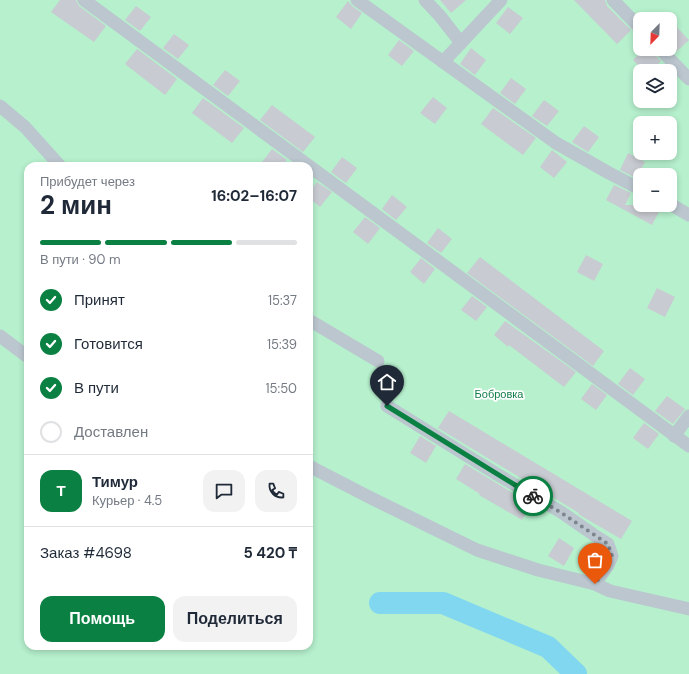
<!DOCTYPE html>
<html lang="ru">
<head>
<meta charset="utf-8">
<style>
  :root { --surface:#fff; --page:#f2f2f3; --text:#1f2937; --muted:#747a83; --line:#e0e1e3; --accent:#0b8043 }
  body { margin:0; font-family:"DM Sans",sans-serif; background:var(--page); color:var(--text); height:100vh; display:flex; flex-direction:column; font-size:15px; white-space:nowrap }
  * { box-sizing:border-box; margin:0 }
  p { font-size:13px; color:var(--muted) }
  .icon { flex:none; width:22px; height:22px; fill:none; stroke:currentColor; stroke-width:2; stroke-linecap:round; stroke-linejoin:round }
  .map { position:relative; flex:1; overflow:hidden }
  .sheet { position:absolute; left:24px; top:162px; width:289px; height:488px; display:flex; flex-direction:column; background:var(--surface); border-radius:12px; box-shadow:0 2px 6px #0003 }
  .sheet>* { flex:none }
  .needle { width:26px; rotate:203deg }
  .fabs { position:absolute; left:633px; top:12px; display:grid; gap:8px }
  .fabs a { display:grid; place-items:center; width:44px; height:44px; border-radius:8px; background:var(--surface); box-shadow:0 2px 6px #0003; font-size:20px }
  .pin { position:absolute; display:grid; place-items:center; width:34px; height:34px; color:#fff; margin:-41px -17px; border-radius:50% 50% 50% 0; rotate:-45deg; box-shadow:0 0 4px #0007 }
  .pin .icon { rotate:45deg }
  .courier { position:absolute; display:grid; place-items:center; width:40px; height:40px; margin:-20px; border:3px solid #0b8043; border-radius:50%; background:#fff; color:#222; box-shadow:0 1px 5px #0007 }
  .overview em { font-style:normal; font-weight:700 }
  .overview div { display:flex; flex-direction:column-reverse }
  .overview { display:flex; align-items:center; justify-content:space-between; height:68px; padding:0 16px }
  h1 { font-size:26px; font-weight:700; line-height:30px }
  .bar { display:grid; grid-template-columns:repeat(4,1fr); gap:6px 4px; align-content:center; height:48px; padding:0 16px }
  .bar i { height:5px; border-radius:3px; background:var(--line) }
  .bar .selected { background:var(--accent) }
  .bar p { grid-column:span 4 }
  .line { display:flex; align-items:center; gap:10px; padding:0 16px; border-top:1px solid var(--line) }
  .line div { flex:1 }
  .round { display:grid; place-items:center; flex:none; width:42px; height:42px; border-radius:12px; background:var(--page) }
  ol { padding:0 16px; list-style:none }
  li { display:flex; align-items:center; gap:12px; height:44px }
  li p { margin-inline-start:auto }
  li .icon { padding:4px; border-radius:50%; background:var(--accent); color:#fff; stroke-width:4 }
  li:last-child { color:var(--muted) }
  li i { width:22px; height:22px; border:2px solid var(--line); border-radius:50% }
  .primary-button { display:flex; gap:8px; margin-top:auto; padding:8px 16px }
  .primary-button a { flex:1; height:46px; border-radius:12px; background:var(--accent); color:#fff; font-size:16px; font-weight:700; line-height:46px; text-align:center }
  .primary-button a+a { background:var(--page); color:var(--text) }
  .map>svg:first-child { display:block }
</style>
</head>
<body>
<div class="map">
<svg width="689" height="674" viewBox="0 0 689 674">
  <rect width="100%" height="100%" fill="#efecec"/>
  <path fill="#b6f0cd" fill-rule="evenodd" d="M0 0H689V674H0ZM640 19H670V49H640ZM640 71H670V101H640ZM640 123H670V153H640ZM28 166H309V646H28ZM640 175H670V205H640Z"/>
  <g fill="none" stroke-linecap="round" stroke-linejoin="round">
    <path stroke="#81d7f0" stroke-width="22" d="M380 603H443L548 647 576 674"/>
  </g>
  <g fill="#c8cbd1">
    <path d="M60 0H76L79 6 106 26 94 42 51 12Z"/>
    <path d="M440 0H466L451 13Z"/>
    <path d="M574 0H605L607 6 631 30 617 44Z"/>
    <path d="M348 1 352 6 362 13 351 29 336 17Z"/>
    <path d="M136 6 151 17 140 31 125 20Z"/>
    <path d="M508 7 523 18 510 34 496 23Z"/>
    <path d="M670 20 689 40 675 53 670 48Z"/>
    <path d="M174 34 189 45 178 59 163 48Z"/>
    <path d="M399 40 414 51 402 66 388 55Z"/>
    <path d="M471 48 486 60 475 75 460 64Z"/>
    <path d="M137 49 177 79 165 95 125 64Z"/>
    <path d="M644 49H652L654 54 661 61 651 71H644L633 60Z"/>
    <path d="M225 70 240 81 228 96 213 85Z"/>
    <path d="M511 78 526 89 515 104 500 93Z"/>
    <path d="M433 97 447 108 435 124 420 113Z"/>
    <path d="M203 98 244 128 232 143 192 113Z"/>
    <path d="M544 100 559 111 547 126 532 116Z"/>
    <path d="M272 105 315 137 303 152 260 120Z"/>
    <path d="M493 108 536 138 523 155 481 124Z"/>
    <path d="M584 126 599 137 588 152 572 142Z"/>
    <path d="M272 149 287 160 282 166H259Z"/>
    <path d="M552 150 567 162 554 178 540 167Z"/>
    <path d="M628 153 645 162 636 178 620 170Z"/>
    <path d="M342 157 357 168 346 183 331 172Z"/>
    <path d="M317 182 332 192 320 207 309 198V192Z"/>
    <path d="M614 185 631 193 625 205H655L661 208 652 225 606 200Z"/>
    <path d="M392 195 407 207 396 220 382 209Z"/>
    <path d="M365 217 380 228 368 244 353 232Z"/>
    <path d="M438 228 452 239 441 253 427 243Z"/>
    <path d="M586 255 603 264 594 281 577 272Z"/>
    <path d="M480 257 604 351 593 366 467 273Z"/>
    <path d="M421 258 435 269 424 284 410 272Z"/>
    <path d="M657 288 675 297 665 317 647 308Z"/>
    <path d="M472 296 487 307 476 321 461 310Z"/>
    <path d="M505 321 576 372 564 387 509 345 508 347 494 335Z"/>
    <path d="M630 368 645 379 633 395 618 384Z"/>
    <path d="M592 384 607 395 596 410 581 399Z"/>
    <path d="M667 396 685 409 673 424 655 411Z"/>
    <path d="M449 411 632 521 621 539 578 514 579 513 438 428Z"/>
    <path d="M644 423 659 434 648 449 633 438Z"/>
    <path d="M420 436 436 446 426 463 410 453Z"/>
    <path d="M465 464 531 504 522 520 479 495 480 494 456 479Z"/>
    <path d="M559 538 574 548 564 566 548 556Z"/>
  </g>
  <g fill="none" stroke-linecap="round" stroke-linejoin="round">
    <g stroke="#bbc6cf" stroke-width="13">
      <path d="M84 0 689 446"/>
      <path d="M357 0 556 143 609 173 640 189"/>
      <path d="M425 0 440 16 461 43"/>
      <path d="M613 0 640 28"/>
      <path d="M660 49 689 79"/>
      <path d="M443 62 501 0"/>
      <path d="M0 106 25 127 60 166"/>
      <path d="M670 204 689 215"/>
      <path d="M309 320 378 361"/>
      <path d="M0 336 28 357"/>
      <path d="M387 406 495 473 561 512 597 537 608 544 612 556 608 565 595 584"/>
      <path d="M674 436 689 416"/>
      <path d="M309 466 369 497 477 550 538 570 595 584 610 591 689 609"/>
    </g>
  </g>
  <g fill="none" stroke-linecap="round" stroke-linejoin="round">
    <path stroke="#7f868d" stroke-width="4" stroke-dasharray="0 7.2" d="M533 496 560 512 608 544 612 556 608 565 595 584"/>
    <path stroke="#0b8043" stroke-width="5" d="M387 406 533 496"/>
  </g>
  <g text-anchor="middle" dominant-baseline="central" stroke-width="3.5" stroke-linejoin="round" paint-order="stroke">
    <g font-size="11" fill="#127e49" stroke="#fff">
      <text x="499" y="394">Бобровка</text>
    </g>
  </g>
</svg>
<div class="fabs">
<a><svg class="needle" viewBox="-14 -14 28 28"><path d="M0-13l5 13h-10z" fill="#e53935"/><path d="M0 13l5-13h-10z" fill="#747a83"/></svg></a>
<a><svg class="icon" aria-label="layers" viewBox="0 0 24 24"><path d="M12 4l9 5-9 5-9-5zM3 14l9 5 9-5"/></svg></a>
<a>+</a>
<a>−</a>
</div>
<div class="pin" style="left:595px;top:584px;background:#ea580c"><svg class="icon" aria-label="bag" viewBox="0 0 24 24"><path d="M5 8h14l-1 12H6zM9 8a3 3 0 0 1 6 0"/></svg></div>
<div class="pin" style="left:387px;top:406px;background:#1f2937"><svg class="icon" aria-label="home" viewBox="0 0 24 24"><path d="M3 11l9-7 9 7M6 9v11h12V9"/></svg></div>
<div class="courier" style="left:533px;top:496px"><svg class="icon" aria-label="bike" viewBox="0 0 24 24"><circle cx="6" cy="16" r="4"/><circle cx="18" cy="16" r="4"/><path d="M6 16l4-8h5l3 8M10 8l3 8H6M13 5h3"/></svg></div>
<section class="sheet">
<div class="overview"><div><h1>2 мин</h1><p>Прибудет через</p></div><em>16:02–16:07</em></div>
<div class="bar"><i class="selected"></i><i class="selected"></i><i class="selected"></i><i></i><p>В пути · 90 m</p></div>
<ol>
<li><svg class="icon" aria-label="check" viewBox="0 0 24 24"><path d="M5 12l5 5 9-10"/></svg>Принят<p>15:37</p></li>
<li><svg class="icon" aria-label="check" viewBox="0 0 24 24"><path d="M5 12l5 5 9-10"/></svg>Готовится<p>15:39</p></li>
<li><svg class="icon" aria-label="check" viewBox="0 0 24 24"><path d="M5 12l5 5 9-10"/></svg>В пути<p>15:50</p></li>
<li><i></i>Доставлен</li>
</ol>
<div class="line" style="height:72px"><b class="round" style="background:var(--accent);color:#fff">Т</b><div><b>Тимур</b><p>Курьер · 4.5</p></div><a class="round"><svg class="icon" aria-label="chat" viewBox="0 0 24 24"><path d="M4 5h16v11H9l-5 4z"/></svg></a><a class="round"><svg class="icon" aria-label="phone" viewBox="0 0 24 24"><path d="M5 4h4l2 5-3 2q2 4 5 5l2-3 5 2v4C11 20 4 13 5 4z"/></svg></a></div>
<div class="line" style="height:52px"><div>Заказ #4698</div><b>5 420 ₸</b></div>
<div class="primary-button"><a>Помощь</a><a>Поделиться</a></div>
</section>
</div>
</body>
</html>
